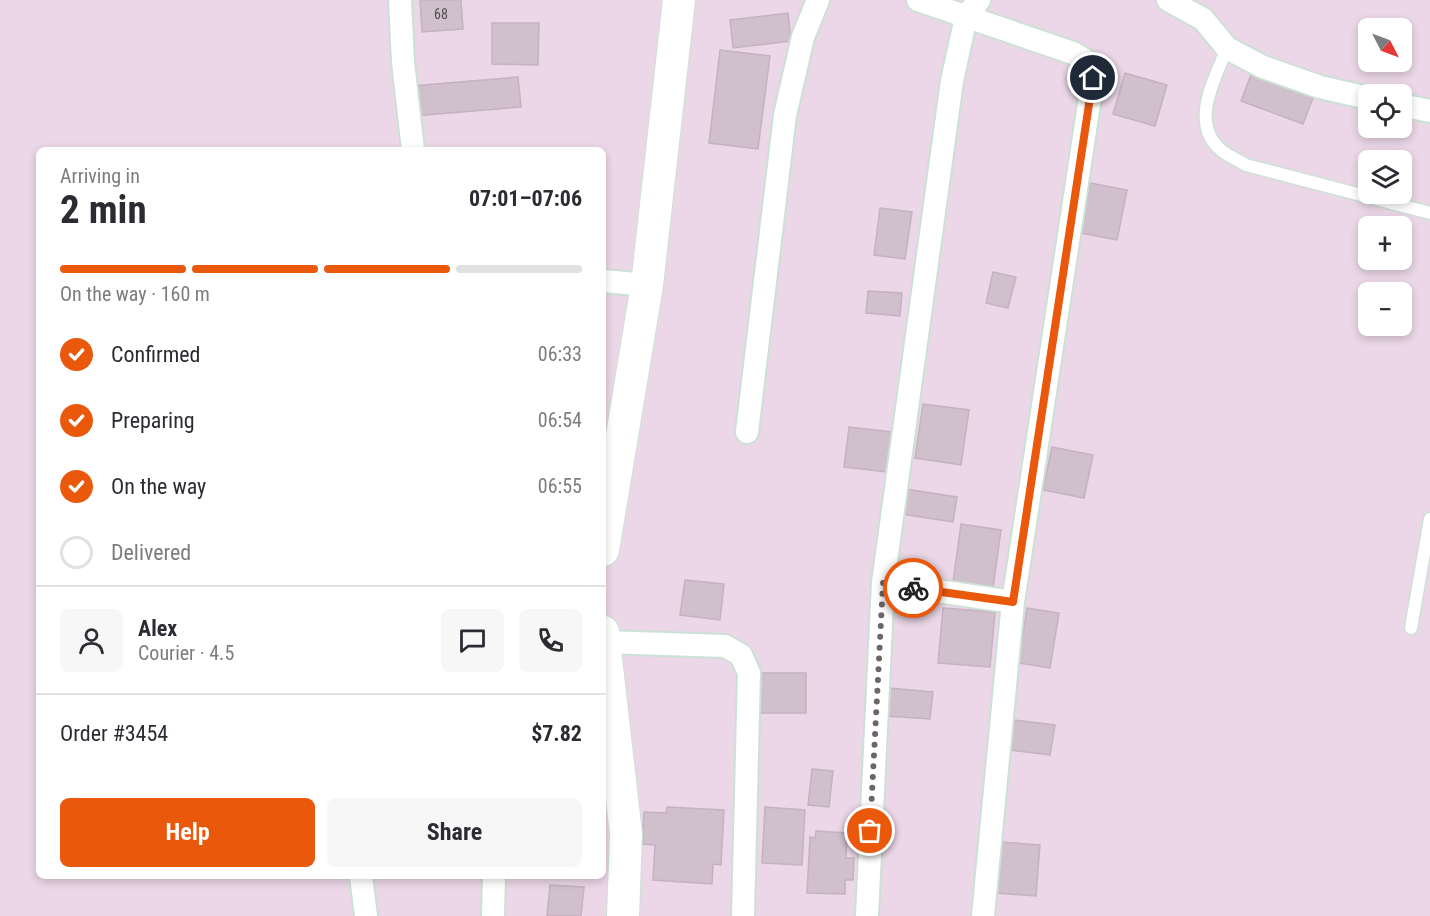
<!DOCTYPE html>
<html lang="en">
<head>
<meta charset="utf-8">
<style>
  :root { --surface:#fff; --page:#f7f7f7; --text:#2b2b33; --muted:#7c7c81; --line:#e1e1e2; --accent:#ea580c }
  body { margin:0; font-family:"Roboto Condensed",sans-serif; background:var(--page); color:var(--text); height:100vh; display:flex; flex-direction:column; font-size:22px; white-space:nowrap }
  * { box-sizing:border-box; margin:0 }
  p { font-size:20px; color:var(--muted) }
  .icon { flex:none; width:33px; height:33px; fill:none; stroke:currentColor; stroke-width:2; stroke-linecap:round; stroke-linejoin:round }
  .map { position:relative; flex:1; overflow:hidden }
  .panel { position:absolute; left:36px; top:147px; width:570px; height:732px; display:flex; flex-direction:column; background:var(--surface); border-radius:9px; box-shadow:0 3px 9px #0003 }
  .panel>* { flex:none }
  .needle { width:39px; rotate:132deg }
  .tools { position:absolute; left:1358px; top:18px; display:grid; gap:12px }
  .tools a { display:grid; place-items:center; width:54px; height:54px; border-radius:9px; background:var(--surface); box-shadow:0 3px 9px #0003; font-size:30px }
  .pin { position:absolute; display:grid; place-items:center; width:51px; height:51px; color:#fff; margin:-26px; border:3px solid #fff; border-radius:50%; box-shadow:0 2px 6px #0007 }
  .courier { position:absolute; display:grid; place-items:center; width:60px; height:60px; margin:-30px; border:4px solid #ea580c; border-radius:50%; background:#fff; color:#222; box-shadow:0 2px 8px #0007 }
  .overview em { font-style:normal; font-weight:700 }
  .overview div { display:flex; flex-direction:column-reverse }
  .overview { display:flex; align-items:center; justify-content:space-between; height:102px; padding:0 24px }
  h1 { font-size:39px; font-weight:700; line-height:45px }
  .bar { display:grid; grid-template-columns:repeat(4,1fr); gap:9px 6px; align-content:center; height:72px; padding:0 24px }
  .bar i { height:8px; border-radius:4px; background:var(--line) }
  .bar .current { background:var(--accent) }
  .bar p { grid-column:span 4 }
  .line { display:flex; align-items:center; gap:15px; padding:0 24px; border-top:2px solid var(--line) }
  .line div { flex:1 }
  .round { display:grid; place-items:center; flex:none; width:63px; height:63px; border-radius:9px; background:var(--page) }
  ol { padding:0 24px; list-style:none }
  li { display:flex; align-items:center; gap:18px; height:66px }
  li p { margin-inline-start:auto }
  li .icon { padding:6px; border-radius:50%; background:var(--accent); color:#fff; stroke-width:4 }
  li:last-child { color:var(--muted) }
  li i { width:33px; height:33px; border:3px solid var(--line); border-radius:50% }
  .action { display:flex; gap:12px; margin-top:auto; padding:12px 24px }
  .action a { flex:1; height:69px; border-radius:9px; background:var(--accent); color:#fff; font-size:24px; font-weight:700; line-height:69px; text-align:center }
  .action a+a { background:var(--page); color:var(--text) }
  .map>svg:first-child { display:block }
</style>
</head>
<body>
<div class="map">
<svg width="1430" height="916" viewBox="0 0 1430 916">
  <rect width="100%" height="100%" fill="#ebd7e7"/>
  <g fill="#cfc0cc" stroke="#c5b1c1" stroke-width="1.5">
    <path d="M420 0H461L463 29 422 32Z"/>
    <path d="M788 13 791 41 733 48 730 20Z"/>
    <path d="M492 23H539L538 65 492 64Z"/>
    <path d="M720 50 770 56 758 149 709 143Z"/>
    <path d="M1252 72 1314 95 1303 124 1241 101Z"/>
    <path d="M1125 73 1167 85 1155 126 1113 114Z"/>
    <path d="M518 77 521 107 414 116 412 86Z"/>
    <path d="M1090 183 1127 190 1117 240 1080 233Z"/>
    <path d="M880 208 912 212 905 259 874 255Z"/>
    <path d="M993 272 1016 277 1008 308 986 303Z"/>
    <path d="M868 291 902 293 900 316 866 313Z"/>
    <path d="M923 404 969 410 961 465 915 458Z"/>
    <path d="M849 427 892 432 887 472 844 467Z"/>
    <path d="M1052 447 1093 455 1084 498 1043 490Z"/>
    <path d="M905 489 957 497 953 522 902 514Z"/>
    <path d="M961 524 1001 530 993 588 953 582Z"/>
    <path d="M685 580 724 584 720 620 680 615Z"/>
    <path d="M943 608 995 612 990 667 938 663Z"/>
    <path d="M1027 608 1059 613 1050 668 1018 663Z"/>
    <rect x="758" y="673" width="48" height="40"/>
    <path d="M889 688 933 692 930 719 886 716Z"/>
    <path d="M1013 720 1055 725 1050 755 1009 750Z"/>
    <path d="M812 769 833 771 829 807 808 805Z"/>
    <path d="M667 807 724 810 721 865 713 864 712 884 653 880 655 845 642 844 644 812 666 813Z"/>
    <path d="M765 807 805 810 802 865 762 863Z"/>
    <path d="M816 831 847 833 846 858H854L853 880H845V894L807 893 810 837 815 838Z"/>
    <path d="M1000 842 1040 845 1036 896 996 893Z"/>
    <path d="M550 885 584 887 581 916H547Z"/>
  </g>
  <g fill="none" stroke-linecap="round" stroke-linejoin="round">
    <defs>
      <g id="lane">
        <path d="M1227 48C1215 79 1189 123 1221 150 1228 156 1238 160 1246 165L1430 213"/>
        <path d="M1411 628 1430 519"/>
      </g>
      <g id="street">
        <path d="M400 0 403 62 413 150"/>
        <path d="M918 0 1073 53 1085 60 1093 78 1013 602 983 916"/>
        <path d="M1168 0 1203 19 1227 48 1263 67 1320 87 1368 98"/>
        <path d="M1401 105 1430 111"/>
        <path d="M603 281 647 285"/>
        <path d="M747 432 785 115 803 37 818 0"/>
        <path d="M883 583 1013 602"/>
        <path d="M604 642 725 646 741 655 749 673 743 916"/>
        <path d="M361 876 366 916"/>
        <path d="M493 916 494 876"/>
        <path d="M867 916 883 583 952 81 966 17 979 0"/>
      </g>
      <g id="secondary">
        <path d="M603 550 647 285 679 0"/>
        <path d="M603 632 626 834 623 916"/>
      </g>
    </defs>
    <use href="#lane" stroke="#cce1d5" stroke-width="15"/>
    <use href="#street" stroke="#cce1d5" stroke-width="26"/>
    <use href="#secondary" stroke="#cce1d5" stroke-width="34"/>
    <use href="#lane" stroke="#fff" stroke-width="12"/>
    <use href="#street" stroke="#fff" stroke-width="22"/>
    <use href="#secondary" stroke="#fff" stroke-width="32"/>
  </g>
  <g fill="none" stroke-linecap="round" stroke-linejoin="round">
    <path stroke="#6c656a" stroke-width="6" stroke-dasharray="0 10.8" d="M870 831 883 583 913 588"/>
    <path stroke="#ea580c" stroke-width="8" d="M913 588 1013 602 1093 78"/>
  </g>
  <g text-anchor="middle" dominant-baseline="central" stroke-width="5" stroke-linejoin="round" paint-order="stroke">
    <g font-size="14" fill="#514d50">
      <text x="441" y="14">68</text>
    </g>
  </g>
</svg>
<div class="tools">
<a><svg class="needle" viewBox="-14 -14 28 28"><path d="M0-13l5 13h-10z" fill="#e53935"/><path d="M0 13l5-13h-10z" fill="#7c7c81"/></svg></a>
<a><svg class="icon" aria-label="locate" viewBox="0 0 24 24"><circle cx="12" cy="12" r="6"/><path d="M12 2v4M12 18v4M2 12h4M18 12h4"/></svg></a>
<a><svg class="icon" aria-label="layers" viewBox="0 0 24 24"><path d="M12 4l9 5-9 5-9-5zM3 14l9 5 9-5"/></svg></a>
<a>+</a>
<a>−</a>
</div>
<div class="pin" style="left:870px;top:831px;background:#ea580c"><svg class="icon" aria-label="bag" viewBox="0 0 24 24"><path d="M5 8h14l-1 12H6zM9 8a3 3 0 0 1 6 0"/></svg></div>
<div class="pin" style="left:1093px;top:78px;background:#1f2937"><svg class="icon" aria-label="home" viewBox="0 0 24 24"><path d="M3 11l9-7 9 7M6 9v11h12V9"/></svg></div>
<div class="courier" style="left:913px;top:588px"><svg class="icon" aria-label="bike" viewBox="0 0 24 24"><circle cx="6" cy="16" r="4"/><circle cx="18" cy="16" r="4"/><path d="M6 16l4-8h5l3 8M10 8l3 8H6M13 5h3"/></svg></div>
<section class="panel">
<div class="overview"><div><h1>2 min</h1><p>Arriving in</p></div><em>07:01–07:06</em></div>
<div class="bar"><i class="current"></i><i class="current"></i><i class="current"></i><i></i><p>On the way · 160 m</p></div>
<ol>
<li><svg class="icon" aria-label="check" viewBox="0 0 24 24"><path d="M5 12l5 5 9-10"/></svg>Confirmed<p>06:33</p></li>
<li><svg class="icon" aria-label="check" viewBox="0 0 24 24"><path d="M5 12l5 5 9-10"/></svg>Preparing<p>06:54</p></li>
<li><svg class="icon" aria-label="check" viewBox="0 0 24 24"><path d="M5 12l5 5 9-10"/></svg>On the way<p>06:55</p></li>
<li><i></i>Delivered</li>
</ol>
<div class="line" style="height:108px"><a class="round"><svg class="icon" aria-label="person" viewBox="0 0 24 24"><circle cx="12" cy="8" r="4"/><path d="M4 21q1-7 8-7t8 7"/></svg></a><div><b>Alex</b><p>Courier · 4.5</p></div><a class="round"><svg class="icon" aria-label="chat" viewBox="0 0 24 24"><path d="M4 5h16v11H9l-5 4z"/></svg></a><a class="round"><svg class="icon" aria-label="phone" viewBox="0 0 24 24"><path d="M5 4h4l2 5-3 2q2 4 5 5l2-3 5 2v4C11 20 4 13 5 4z"/></svg></a></div>
<div class="line" style="height:78px"><div>Order #3454</div><b>$7.82</b></div>
<div class="action"><a>Help</a><a>Share</a></div>
</section>
</div>
</body>
</html>
